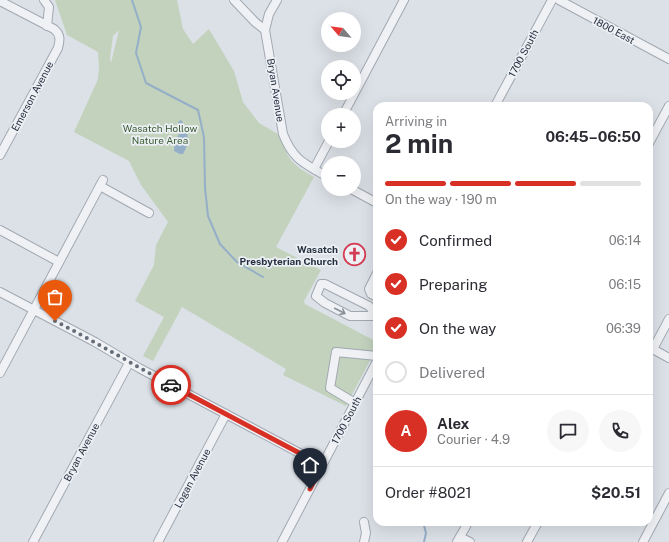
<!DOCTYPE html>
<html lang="en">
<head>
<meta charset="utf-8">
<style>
  :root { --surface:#fff; --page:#f7f7f7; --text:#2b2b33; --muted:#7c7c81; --line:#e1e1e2; --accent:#d93025 }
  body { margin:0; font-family:"Public Sans",sans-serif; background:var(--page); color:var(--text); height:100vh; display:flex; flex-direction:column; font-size:15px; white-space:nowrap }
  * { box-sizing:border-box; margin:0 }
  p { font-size:13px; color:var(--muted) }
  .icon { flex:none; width:22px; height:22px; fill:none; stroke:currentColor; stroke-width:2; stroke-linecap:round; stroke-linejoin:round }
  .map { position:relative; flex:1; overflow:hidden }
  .drawer { position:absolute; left:373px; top:102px; width:280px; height:424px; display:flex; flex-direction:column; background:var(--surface); border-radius:12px; box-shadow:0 4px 16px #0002 }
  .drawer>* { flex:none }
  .needle { width:26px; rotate:298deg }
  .tools { position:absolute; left:321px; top:12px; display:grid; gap:8px }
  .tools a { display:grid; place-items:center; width:40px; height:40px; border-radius:50%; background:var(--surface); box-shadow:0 4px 16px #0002; font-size:20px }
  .pin { position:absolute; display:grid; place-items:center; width:34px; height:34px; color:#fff; margin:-41px -17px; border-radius:50% 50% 50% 0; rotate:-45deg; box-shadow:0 0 4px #0007 }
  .pin .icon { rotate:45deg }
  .courier { position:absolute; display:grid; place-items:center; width:40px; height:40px; margin:-20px; border:3px solid #d93025; border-radius:50%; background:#fff; color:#222; box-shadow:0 1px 5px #0007 }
  .overview em { font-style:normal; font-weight:700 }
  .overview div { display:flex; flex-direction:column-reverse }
  .overview { display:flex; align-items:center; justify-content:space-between; height:68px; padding:0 12px }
  h1 { font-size:26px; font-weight:700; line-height:30px }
  .bar { display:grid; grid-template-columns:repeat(4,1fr); gap:6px 4px; align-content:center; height:48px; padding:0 12px }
  .bar i { height:5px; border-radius:3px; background:var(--line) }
  .bar .selected { background:var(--accent) }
  .bar p { grid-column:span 4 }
  .line { display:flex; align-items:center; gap:10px; padding:0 12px; border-top:1px solid var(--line) }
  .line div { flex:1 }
  .round { display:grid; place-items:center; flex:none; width:42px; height:42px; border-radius:21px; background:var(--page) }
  ol { padding:0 12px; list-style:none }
  li { display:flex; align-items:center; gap:12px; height:44px }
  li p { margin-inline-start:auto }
  li .icon { padding:4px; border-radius:50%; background:var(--accent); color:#fff; stroke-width:4 }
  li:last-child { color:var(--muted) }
  li i { width:22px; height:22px; border:2px solid var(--line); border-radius:50% }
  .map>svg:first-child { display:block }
</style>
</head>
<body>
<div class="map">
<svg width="669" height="542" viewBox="0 0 669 542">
  <rect width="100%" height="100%" fill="#dce1e7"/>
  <path fill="#c2d2bd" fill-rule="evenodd" d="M55 0H177L183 29 193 44 209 29 234 71 243 102 259 123 281 136C287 160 293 165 314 177L276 247 321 270 304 301 305 304 377 342V347L346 406 283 375 286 369 182 307 153 361 143 356 164 317 135 301 154 265 156 245 168 222 141 185 129 161 74 132 98 79 99 67 98 52 67 35ZM119 30 111 63 110 58 113 36Z"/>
  <path fill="#95afc9" d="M181 120 182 121C188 133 191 141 183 154H180L174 151C174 145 176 138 180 133L178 122Z"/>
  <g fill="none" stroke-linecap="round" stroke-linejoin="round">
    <g stroke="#95afc9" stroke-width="2">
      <path d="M132 0 141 27 136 53 146 83 198 110 204 137 205 188 208 216 220 244 237 262 263 277"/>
      <path d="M377 386V387"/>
      <path d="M423 522 426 533 424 542"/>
    </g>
    <defs>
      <g id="minor">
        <path d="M44 0 49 7 47 26"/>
        <path d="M234 0 255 22 265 30"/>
        <path d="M277 0 269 14 265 30 283 134C293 160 305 164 328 177"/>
        <path d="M559 0 669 59"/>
        <path d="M0 1 54 29C61 35 60 40 58 48L0 155"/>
        <path d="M495 106 552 0"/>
        <path d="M343 115 404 0"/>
        <path d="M649 143 669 106"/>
        <path d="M314 169 329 141"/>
        <path d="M100 186 149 213"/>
        <path d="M351 189 377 203"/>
        <path d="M0 230 59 262"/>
        <path d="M377 273 369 289 371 294 377 297"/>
        <path d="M0 292 95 342 139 368 322 465"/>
        <path d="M375 316H350L325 303 316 296 321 284H325L369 306 377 317"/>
        <path d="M649 347 669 358"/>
        <path d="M653 349 669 319"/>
        <path d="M0 373 103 180"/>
        <path d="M355 403 330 388 336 352 377 356"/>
        <path d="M364 522 366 533 364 542"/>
        <path d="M460 537 470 542"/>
        <path d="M33 542 129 363"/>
        <path d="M158 542 226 414"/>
        <path d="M282 542 377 361"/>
        <path d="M457 542 465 528 468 522"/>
        <path d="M527 542 538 522"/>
        <path d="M643 542 669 493"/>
      </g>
    </defs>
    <use href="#minor" stroke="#a1a8b1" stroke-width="10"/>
    <use href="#minor" stroke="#eff1f5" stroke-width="8"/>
  </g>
  <defs><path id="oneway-shaft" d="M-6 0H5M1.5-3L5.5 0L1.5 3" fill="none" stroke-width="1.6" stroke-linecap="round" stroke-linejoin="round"/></defs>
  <use stroke="#8a909a" href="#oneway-shaft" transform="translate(340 311) rotate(27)"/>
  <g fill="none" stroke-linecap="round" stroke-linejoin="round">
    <path stroke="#656d79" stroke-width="4" stroke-dasharray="0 7.2" d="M55 321C94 341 132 364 171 385"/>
    <path stroke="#d93025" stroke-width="5" d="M171 385 322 465 310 489"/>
  </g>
  <defs>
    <symbol id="church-ring" viewBox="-11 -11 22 22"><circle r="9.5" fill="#ecf0f5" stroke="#d43a51" stroke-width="1.5"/><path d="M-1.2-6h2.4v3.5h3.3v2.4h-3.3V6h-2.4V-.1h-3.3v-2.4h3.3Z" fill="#d43a51"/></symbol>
  </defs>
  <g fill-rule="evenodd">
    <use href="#church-ring" x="342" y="242" width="25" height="25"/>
  </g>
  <g text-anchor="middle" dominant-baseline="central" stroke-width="3.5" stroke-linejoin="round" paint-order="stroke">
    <g font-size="10" fill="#252e3e" stroke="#ecf0f5">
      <text transform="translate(614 30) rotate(28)">1800 East</text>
      <text transform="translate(523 53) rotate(-62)">1700 South</text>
      <text transform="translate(276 90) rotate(81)">Bryan Avenue</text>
      <text transform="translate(32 96) rotate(-62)">Emerson Avenue</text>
      <text transform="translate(346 420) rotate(-62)">1700 South</text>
      <text transform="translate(81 452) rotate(-62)">Bryan Avenue</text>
      <text transform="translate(192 478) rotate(-62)">Logan Avenue</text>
    </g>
    <g font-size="10" fill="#3a5b32" stroke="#ecf0f5">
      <text x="160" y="128">Wasatch Hollow<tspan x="160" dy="12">Nature Area</tspan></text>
    </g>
    <g font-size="10" font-weight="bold" fill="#252e3e" stroke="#ecf0f5" text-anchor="end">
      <text x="338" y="249">Wasatch<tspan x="338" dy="12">Presbyterian Church</tspan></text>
    </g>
  </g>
</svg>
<div class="tools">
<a><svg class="needle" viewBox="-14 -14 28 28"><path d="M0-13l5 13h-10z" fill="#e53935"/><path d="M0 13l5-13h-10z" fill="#7c7c81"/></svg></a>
<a><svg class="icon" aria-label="locate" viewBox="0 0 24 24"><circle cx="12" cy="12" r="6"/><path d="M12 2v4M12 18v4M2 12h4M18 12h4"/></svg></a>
<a>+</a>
<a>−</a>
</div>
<div class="pin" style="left:55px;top:321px;background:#ea580c"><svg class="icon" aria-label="bag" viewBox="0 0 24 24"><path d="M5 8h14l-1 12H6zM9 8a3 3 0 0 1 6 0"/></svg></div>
<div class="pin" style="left:310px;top:489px;background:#1f2937"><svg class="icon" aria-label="home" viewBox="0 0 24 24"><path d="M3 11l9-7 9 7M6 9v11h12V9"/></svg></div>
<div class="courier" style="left:171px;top:385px"><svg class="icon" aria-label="car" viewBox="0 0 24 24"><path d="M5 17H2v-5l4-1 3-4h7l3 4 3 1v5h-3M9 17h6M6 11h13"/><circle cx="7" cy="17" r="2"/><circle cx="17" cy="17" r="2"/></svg></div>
<section class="drawer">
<div class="overview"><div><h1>2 min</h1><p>Arriving in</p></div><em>06:45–06:50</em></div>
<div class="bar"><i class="selected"></i><i class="selected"></i><i class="selected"></i><i></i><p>On the way · 190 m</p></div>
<ol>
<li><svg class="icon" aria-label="check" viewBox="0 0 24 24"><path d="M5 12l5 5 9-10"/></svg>Confirmed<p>06:14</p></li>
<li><svg class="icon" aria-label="check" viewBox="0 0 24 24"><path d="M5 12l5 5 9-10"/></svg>Preparing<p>06:15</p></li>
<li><svg class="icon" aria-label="check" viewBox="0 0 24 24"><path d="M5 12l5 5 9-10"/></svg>On the way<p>06:39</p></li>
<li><i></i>Delivered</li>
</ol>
<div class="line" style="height:72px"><b class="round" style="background:var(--accent);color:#fff">A</b><div><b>Alex</b><p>Courier · 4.9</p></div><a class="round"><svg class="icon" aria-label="chat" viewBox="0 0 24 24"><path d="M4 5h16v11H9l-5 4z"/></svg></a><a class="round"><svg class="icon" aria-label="phone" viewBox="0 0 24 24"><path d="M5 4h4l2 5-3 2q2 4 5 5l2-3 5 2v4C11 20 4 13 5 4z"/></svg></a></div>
<div class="line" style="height:52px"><div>Order #8021</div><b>$20.51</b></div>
</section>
</div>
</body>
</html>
